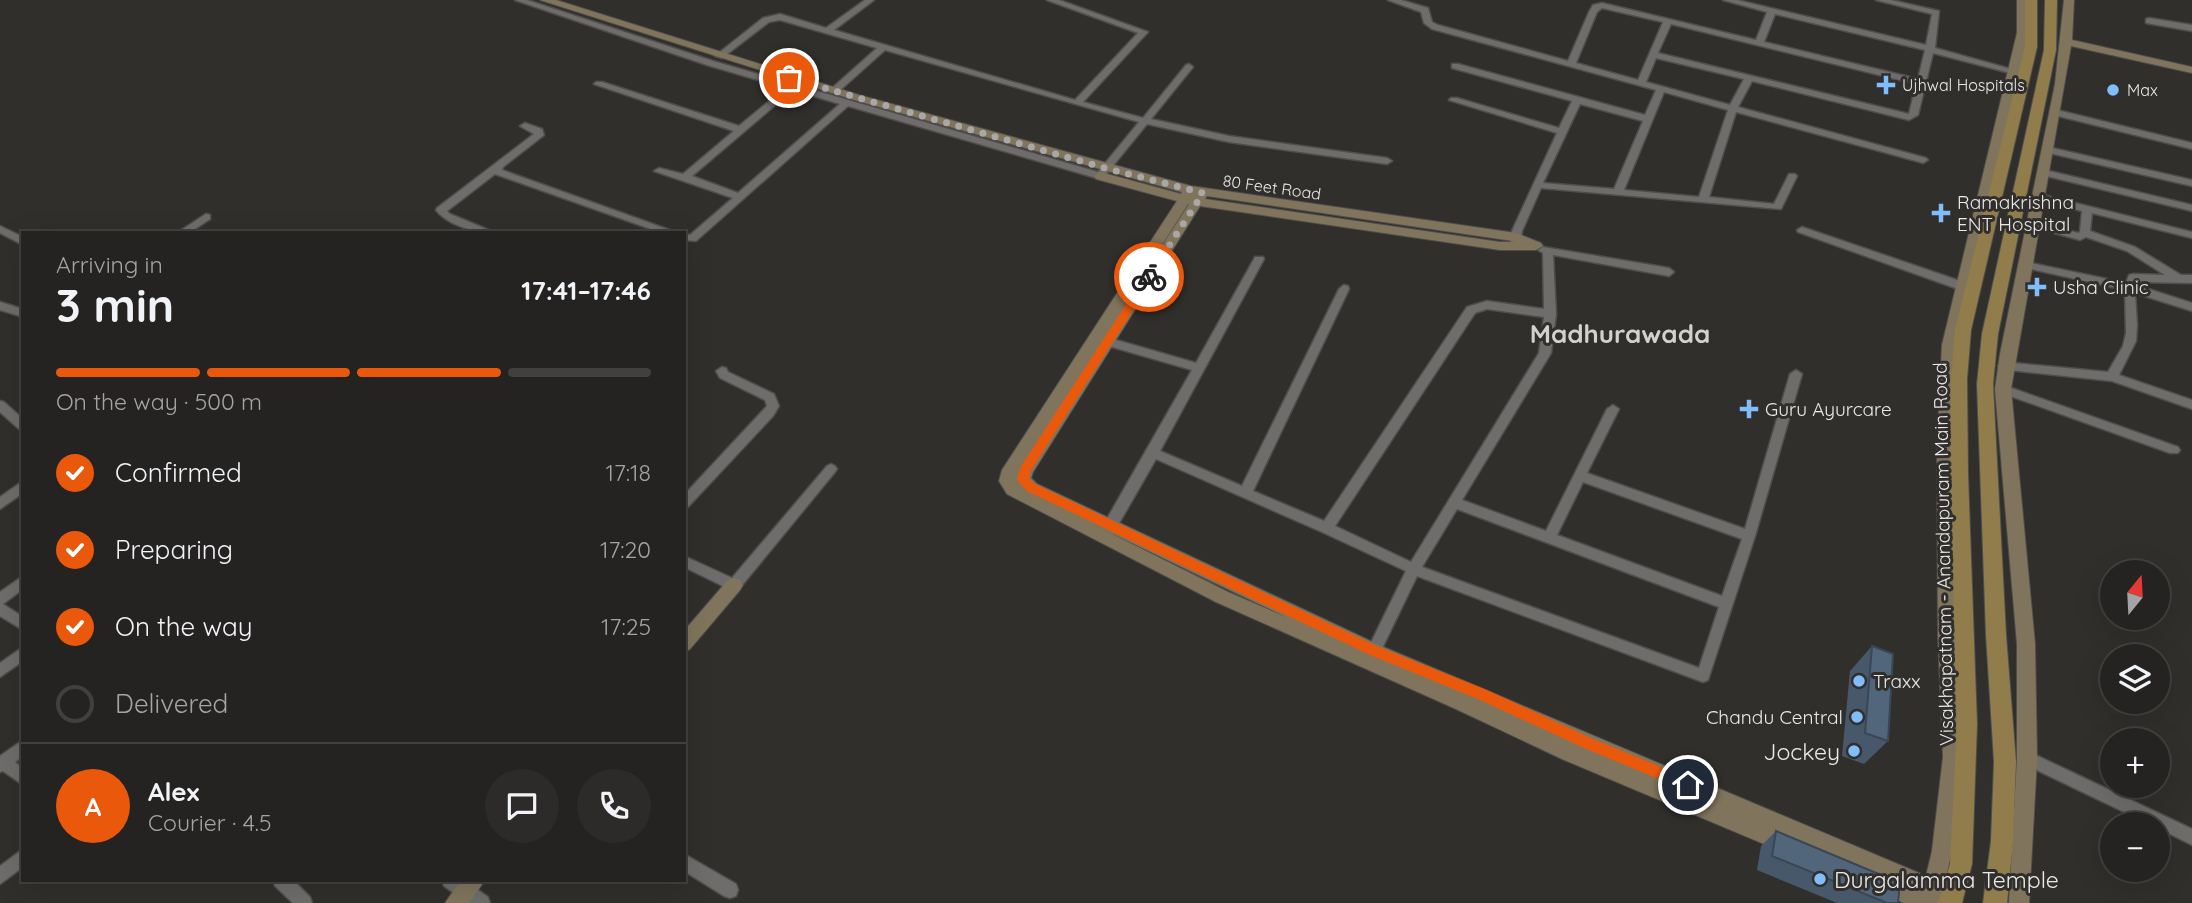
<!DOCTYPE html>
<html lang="en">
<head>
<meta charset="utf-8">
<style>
  :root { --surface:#242321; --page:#2c2b2a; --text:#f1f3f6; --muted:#a3a4a5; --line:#41403f; --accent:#ea580c }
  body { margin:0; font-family:Quicksand,sans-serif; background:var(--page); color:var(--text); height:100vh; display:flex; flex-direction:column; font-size:26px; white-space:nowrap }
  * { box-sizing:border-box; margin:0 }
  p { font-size:23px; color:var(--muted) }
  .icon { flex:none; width:38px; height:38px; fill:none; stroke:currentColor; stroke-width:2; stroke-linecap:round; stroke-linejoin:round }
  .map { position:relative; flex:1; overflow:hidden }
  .side { position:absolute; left:21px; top:231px; width:665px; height:651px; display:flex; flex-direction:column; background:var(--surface); border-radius:0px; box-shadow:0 7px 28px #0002,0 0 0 2px var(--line) }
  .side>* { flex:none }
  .needle { width:46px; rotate:18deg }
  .buttons { position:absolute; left:2100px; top:560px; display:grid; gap:14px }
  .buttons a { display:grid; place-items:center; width:70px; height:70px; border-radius:50%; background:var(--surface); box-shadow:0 7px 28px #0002,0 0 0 2px var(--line); font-size:35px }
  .pin { position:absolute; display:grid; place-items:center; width:60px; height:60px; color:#fff; margin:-30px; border:4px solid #fff; border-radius:50%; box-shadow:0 2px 7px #0007 }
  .courier { position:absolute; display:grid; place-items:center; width:70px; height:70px; margin:-35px; border:5px solid #ea580c; border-radius:50%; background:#fff; color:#222; box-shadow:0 2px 9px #0007 }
  .head em { font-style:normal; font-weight:800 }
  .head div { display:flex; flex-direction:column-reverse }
  .head { display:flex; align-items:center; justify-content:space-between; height:119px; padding:0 35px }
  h1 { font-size:46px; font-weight:800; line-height:52px }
  .bar { display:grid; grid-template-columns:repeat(4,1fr); gap:10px 7px; align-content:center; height:84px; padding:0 35px }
  .bar i { height:9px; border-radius:5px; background:var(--line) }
  .bar .selected { background:var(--accent) }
  .bar p { grid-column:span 4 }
  .line { display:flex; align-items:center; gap:18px; padding:0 35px; border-top:2px solid var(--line) }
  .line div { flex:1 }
  .round { display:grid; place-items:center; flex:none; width:74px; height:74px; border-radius:37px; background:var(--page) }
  ol { padding:0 35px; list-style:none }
  li { display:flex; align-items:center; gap:21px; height:77px }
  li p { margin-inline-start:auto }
  li .icon { padding:7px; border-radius:50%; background:var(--accent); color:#fff; stroke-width:4 }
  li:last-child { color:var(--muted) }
  li i { width:38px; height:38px; border:4px solid var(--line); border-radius:50% }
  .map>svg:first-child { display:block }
</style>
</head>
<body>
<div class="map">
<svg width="2192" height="903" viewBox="0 0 2192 903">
  <rect width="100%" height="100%" fill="#302f2c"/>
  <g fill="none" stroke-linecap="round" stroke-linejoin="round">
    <defs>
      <g id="street">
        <path d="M515 0H527L713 61 1098 172 1139 122 885 50 837 93H831V89L877 48 780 20 769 22 722 58 715 56 763 18 780 14 826 28 865 0H874L834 30 1075 100 1138 33 1047 0H1059L1148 32 1083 102 1143 118 1186 65 1189 64 1193 67 1151 119 1229 136 1387 158 1392 161 1387 164 1229 142 1147 124 1103 178 1100 179 848 106 696 241 684 240V234L690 235 733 198 654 171 659 168 683 174 734 131 594 84 596 82H602L739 126 785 88 707 65ZM793 90 840 104 738 193 692 176Z"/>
        <path d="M1388 0H1401L1428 8 1432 22 1438 25 1568 61 1589 12 1593 5 1602 3 1756 40 1767 12 1723 0H1737L1926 45 1932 14 1876 0H1891L1939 11 1935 48 2018 71 2014 74 1933 53 1918 115 1909 120 1752 81 1738 107 1926 158 1928 160 1923 163 1920 162 1736 112 1709 197 1774 204 1789 174H1795L1797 176 1781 209 1541 188 1522 231 1520 246 1515 249 1510 246 1512 231 1557 133 1449 100 1451 98H1457L1559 128 1572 101 1452 68V64H1458L1645 115 1656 90 1432 29 1424 23 1421 12ZM1602 8 1663 22 1638 80 1576 63 1597 12ZM1775 14 1925 50 1918 79 1764 42ZM1671 24 1916 84 1909 114 1658 53ZM1656 58 1744 79 1730 105 1646 82ZM1664 92 1728 110 1699 197 1624 190ZM1580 104 1643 121 1614 189 1543 183Z"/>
        <path d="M2149 18 2192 25V31L2146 23V19Z"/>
        <path d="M2057 110 2192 143V149L2054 115V111Z"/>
        <path d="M525 123 542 129 544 135 503 167 502 170 678 233H662L495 174 447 211 450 214 496 233C477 233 448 226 436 210L437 208 534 134 520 126Z"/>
        <path d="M2048 147 2192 180V186L2045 152V148Z"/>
        <path d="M2045 170 2192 205V211L2042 175 2040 173Z"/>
        <path d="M2039 194 2192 232V238L2092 213 2090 231 2135 247 2181 275H2192V283L2137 282 2136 285 2192 303V311L2135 293 2137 325 2136 341 2119 375 2192 400V409L2112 381 2000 369 1998 366 2004 362 2108 372 2123 346 2126 333 2125 290 2026 268 2021 265 2022 263 2026 262 2126 283 2129 275 2133 274 2165 275 2127 251 2086 237 2080 240 2029 226V222L2033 221 2078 233 2080 232 2082 211 2035 199 2034 197Z"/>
        <path d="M206 214 210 215V219L189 233H177Z"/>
        <path d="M0 226 23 237V245L0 233Z"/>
        <path d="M1802 227 1966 283 1967 286 1966 289H1958L1798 232 1797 230Z"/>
        <path d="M1543 247 1669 268 1674 272 1669 276 1553 255 1556 314 1551 353 1462 500 1546 531 1607 409 1613 405 1619 409 1587 473 1745 529 1790 374 1796 370 1802 374 1755 536 1708 680 1703 682 1417 576 1375 663 1370 665 1365 663 1363 659 1406 571 1322 532 1156 459 1110 539H1100L1099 535 1100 531 1192 370 1095 342 1093 339 1095 336 1099 335 1196 363 1254 259 1255 257H1263L1264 259 1160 451 1242 486 1339 289 1344 285 1348 286 1349 289 1253 491 1324 521 1467 307 1487 301 1544 309 1543 253 1538 250ZM1487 309 1544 317 1539 353 1411 562 1335 526 1475 313ZM1583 482 1742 539 1722 596 1557 535ZM1457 509 1719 607 1699 668 1422 567Z"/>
        <path d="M0 302 23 309V317L0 310Z"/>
        <path d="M722 367 726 368 728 372 774 394 779 406 773 416 688 507 684 508V495L767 406 765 400 720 378 716 371Z"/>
        <path d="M2003 385 2178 447 2180 450 2178 453H2170L1999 392 1997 389Z"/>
        <path d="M0 401 4 402 23 419V430L19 429 0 412Z"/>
        <path d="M831 464 835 466 837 469 835 472 739 589 734 591 729 589 684 567V556L732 578 827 466Z"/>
        <path d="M23 481V493L0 509V497Z"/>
        <path d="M23 576V589L3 604 23 617V630L0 616V592Z"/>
        <path d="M23 647V661L0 677V663Z"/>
        <path d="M23 740V756L15 762 23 769V785L3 771 0 772V756Z"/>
        <path d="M2027 751 2192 829V845L2158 828V824H2149L2022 763 2020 758 2022 753Z"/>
        <path d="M23 849V867L0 884V866Z"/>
        <path d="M684 854 736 884 738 890 736 896 730 898 724 896 684 871Z"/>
        <path d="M273 880H293L310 897 312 903H293L275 886Z"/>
        <path d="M442 880H464L488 897 490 903H468L444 886Z"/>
      </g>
      <g id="secondary">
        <path d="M540 0H556L859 95 1191 186 1516 233 1541 243 1543 246 1536 250H1500L1200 206 1033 472 1031 478 1037 484 1381 646 1926 876 1932 851 1943 757 1938 636 1937 450 1942 345 2017 33V0H2027L2029 33 1956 345 1953 450 1956 636 1963 757 1952 851 1944 885 1957 895 1960 903H1904L1875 890 1872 883 1876 875 1799 842 1797 852 1790 855 1562 759 1456 709 1216 602 1007 494 999 481 1002 470 1177 201 1096 179 1094 176 1100 172 1181 194 1182 192 851 99ZM1207 196 1513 241 1515 242H1500L1205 199ZM1188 204H1189L1117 315ZM1092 524 1288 618 1228 592Z"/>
        <path d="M2064 0H2074L2072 40 2192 67V73L2071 46 2011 389 2035 644 2037 758 2029 903H2009L2017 758V644L1995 389 2000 354 2055 84Z"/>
        <path d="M734 578 740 580 743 585 740 590 690 649 684 652V631L728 580Z"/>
        <path d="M461 880H485L469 903H445Z"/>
      </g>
      <g id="primary">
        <path d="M2025 0H2037V47L1971 330 1967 379 1968 474 1977 724 1972 864 1962 903H1938L1950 864 1957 724 1950 474 1951 379 1955 330 2025 47Z"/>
        <path d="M2045 0H2057L2056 50 1998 334 1993 384 2006 635 2016 762 2013 841 2007 903H1983L1991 841 1994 762 1986 635 1977 384 1982 334 2044 50Z"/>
      </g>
    </defs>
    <use href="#street" stroke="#4f4e4c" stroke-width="3"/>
    <use href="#secondary" stroke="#4f4e4c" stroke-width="2"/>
    <use href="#primary" stroke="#4f4e4c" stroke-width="2"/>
    <use href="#street" fill="#6f6d6b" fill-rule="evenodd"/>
    <use href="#secondary" fill="#80755c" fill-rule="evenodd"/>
    <use href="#primary" fill="#917d4c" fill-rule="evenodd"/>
  </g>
  <g fill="#47586a">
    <path d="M1872 646 1888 741 1864 764 1842 756 1850 671Z"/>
    <path d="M1776 831 1898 903H1837L1757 870 1761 846Z"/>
  </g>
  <g fill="#52667b" stroke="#394756" stroke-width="2">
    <path d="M1872 646 1893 654 1888 741 1865 733Z"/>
    <path d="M1776 831 1900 883 1898 903H1887L1772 856Z"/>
  </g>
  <path fill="#ea580c" d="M1145 275 1154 277 1030 472 1029 479 1035 484 1379 647 1487 690 1593 739 1693 780V789L1688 791 1584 748 1478 699 1370 655 1027 491 1017 480 1020 468Z"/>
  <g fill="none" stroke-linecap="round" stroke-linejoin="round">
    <path stroke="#a9a8a6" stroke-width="7" stroke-dasharray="0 12.6" d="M789 78 1105 168 1203 193 1149 277"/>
  </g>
  <g fill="#80bdfa" stroke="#302f2c" stroke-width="2.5">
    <path d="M1882.5 74.5h7v7h7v7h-7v7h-7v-7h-7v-7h7z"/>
    <circle cx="2113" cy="90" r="7"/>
    <path d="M1937.5 202.5h7v7h7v7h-7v7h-7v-7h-7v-7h7z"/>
    <path d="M2033.5 276.5h7v7h7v7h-7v7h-7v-7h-7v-7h7z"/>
    <path d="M1745.5 398.5h7v7h7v7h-7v7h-7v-7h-7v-7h7z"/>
    <circle cx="1859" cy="681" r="7"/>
    <circle cx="1857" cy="717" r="7"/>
    <circle cx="1854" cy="751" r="7"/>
    <circle cx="1820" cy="879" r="7"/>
  </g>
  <g text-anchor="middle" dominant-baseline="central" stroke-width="6" stroke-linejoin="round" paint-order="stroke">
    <g font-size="16" fill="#eae9e7" stroke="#302f2c" text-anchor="start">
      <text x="1902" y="85">Ujhwal Hospitals</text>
      <text x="2127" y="90">Max</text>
    </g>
    <g font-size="16" fill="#eae9e7" stroke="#302f2c">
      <text transform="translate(1272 187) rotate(8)">80 Feet Road</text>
    </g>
    <g font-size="19" fill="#eae9e7" stroke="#302f2c" text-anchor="start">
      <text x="1957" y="202">Ramakrishna<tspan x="1957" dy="22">ENT Hospital</tspan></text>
      <text x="2053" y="287">Usha Clinic</text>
      <text x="1765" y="409">Guru Ayurcare</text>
      <text x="1873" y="681">Traxx</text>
      <text x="1843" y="717" text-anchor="end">Chandu Central</text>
    </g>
    <g font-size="19" fill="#eae9e7" stroke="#302f2c">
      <text transform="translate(1943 554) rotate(-91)">Visakhapatnam - Anandapuram Main Road</text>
    </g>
    <g font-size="23" fill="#eae9e7" stroke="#302f2c" text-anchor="end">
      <text x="1840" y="751">Jockey</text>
      <text x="1834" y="879" text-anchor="start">Durgalamma Temple</text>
    </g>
    <g font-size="26" font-weight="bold" fill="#d2d1ce" stroke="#302f2c">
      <text x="1620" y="333">Madhurawada</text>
    </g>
  </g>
</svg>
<div class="buttons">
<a><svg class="needle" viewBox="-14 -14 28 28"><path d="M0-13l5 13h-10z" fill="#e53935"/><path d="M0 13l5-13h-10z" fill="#a3a4a5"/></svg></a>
<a><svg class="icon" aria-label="layers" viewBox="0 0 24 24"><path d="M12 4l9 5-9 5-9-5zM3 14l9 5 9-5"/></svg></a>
<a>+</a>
<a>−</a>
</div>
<div class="pin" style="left:789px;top:78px;background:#ea580c"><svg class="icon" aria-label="bag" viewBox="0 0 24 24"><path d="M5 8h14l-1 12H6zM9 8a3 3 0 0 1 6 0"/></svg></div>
<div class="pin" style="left:1688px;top:785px;background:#1f2937"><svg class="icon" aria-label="home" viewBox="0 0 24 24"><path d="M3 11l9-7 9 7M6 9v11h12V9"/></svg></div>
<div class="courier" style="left:1149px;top:277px"><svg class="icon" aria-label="bike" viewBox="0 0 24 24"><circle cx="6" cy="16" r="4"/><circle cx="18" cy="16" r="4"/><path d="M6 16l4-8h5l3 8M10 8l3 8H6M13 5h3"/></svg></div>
<section class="side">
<div class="head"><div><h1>3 min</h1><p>Arriving in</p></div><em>17:41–17:46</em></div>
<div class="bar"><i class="selected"></i><i class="selected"></i><i class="selected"></i><i></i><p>On the way · 500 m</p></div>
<ol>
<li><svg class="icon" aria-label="check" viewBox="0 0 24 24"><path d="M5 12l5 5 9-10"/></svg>Confirmed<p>17:18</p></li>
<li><svg class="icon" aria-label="check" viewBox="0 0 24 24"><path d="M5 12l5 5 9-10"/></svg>Preparing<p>17:20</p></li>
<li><svg class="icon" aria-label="check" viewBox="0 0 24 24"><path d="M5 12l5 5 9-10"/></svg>On the way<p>17:25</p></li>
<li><i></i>Delivered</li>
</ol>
<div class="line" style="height:126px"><b class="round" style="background:var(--accent);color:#fff">A</b><div><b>Alex</b><p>Courier · 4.5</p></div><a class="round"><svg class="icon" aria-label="chat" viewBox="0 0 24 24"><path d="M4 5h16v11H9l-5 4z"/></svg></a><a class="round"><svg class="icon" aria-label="phone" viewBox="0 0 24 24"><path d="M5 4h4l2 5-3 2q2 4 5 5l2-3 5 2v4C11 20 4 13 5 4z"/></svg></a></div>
</section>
</div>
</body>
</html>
